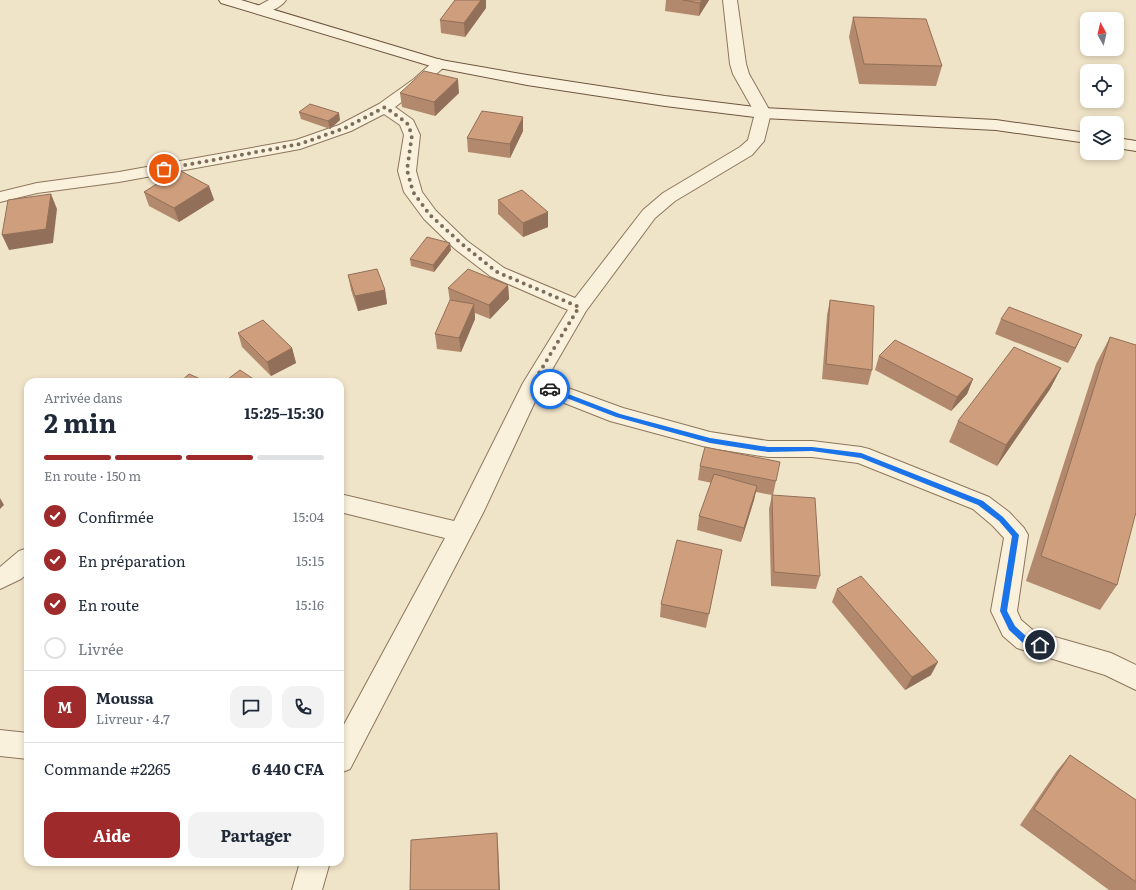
<!DOCTYPE html>
<html lang="fr">
<head>
<meta charset="utf-8">
<style>
  :root { --surface:#fff; --page:#f2f2f3; --text:#1f2937; --muted:#747a83; --line:#e0e1e3; --accent:#9e2a2b }
  body { margin:0; font-family:Literata,serif; background:var(--page); color:var(--text); height:100vh; display:flex; flex-direction:column; font-size:15px; white-space:nowrap }
  * { box-sizing:border-box; margin:0 }
  p { font-size:13px; color:var(--muted) }
  .icon { flex:none; width:22px; height:22px; fill:none; stroke:currentColor; stroke-width:2; stroke-linecap:round; stroke-linejoin:round }
  .map { position:relative; flex:1; overflow:hidden }
  .details { position:absolute; left:24px; top:378px; width:320px; height:488px; display:flex; flex-direction:column; background:var(--surface); border-radius:12px; box-shadow:0 2px 6px #0003 }
  .details>* { flex:none }
  .needle { width:26px; rotate:352deg }
  .buttons { position:absolute; left:1080px; top:12px; display:grid; gap:8px }
  .buttons a { display:grid; place-items:center; width:44px; height:44px; border-radius:8px; background:var(--surface); box-shadow:0 2px 6px #0003; font-size:20px }
  .pin { position:absolute; display:grid; place-items:center; width:34px; height:34px; color:#fff; margin:-17px; border:2px solid #fff; border-radius:50%; box-shadow:0 1px 4px #0007 }
  .courier { position:absolute; display:grid; place-items:center; width:40px; height:40px; margin:-20px; border:3px solid #1a73e8; border-radius:50%; background:#fff; color:#222; box-shadow:0 1px 5px #0007 }
  .summary em { font-style:normal; font-weight:700 }
  .summary div { display:flex; flex-direction:column-reverse }
  .summary { display:flex; align-items:center; justify-content:space-between; height:68px; padding:0 20px }
  h1 { font-size:26px; font-weight:700; line-height:30px }
  .bar { display:grid; grid-template-columns:repeat(4,1fr); gap:6px 4px; align-content:center; height:48px; padding:0 20px }
  .bar i { height:5px; border-radius:3px; background:var(--line) }
  .bar .active { background:var(--accent) }
  .bar p { grid-column:span 4 }
  .line { display:flex; align-items:center; gap:10px; padding:0 20px; border-top:1px solid var(--line) }
  .line div { flex:1 }
  .round { display:grid; place-items:center; flex:none; width:42px; height:42px; border-radius:12px; background:var(--page) }
  ol { padding:0 20px; list-style:none }
  li { display:flex; align-items:center; gap:12px; height:44px }
  li p { margin-inline-start:auto }
  li .icon { padding:4px; border-radius:50%; background:var(--accent); color:#fff; stroke-width:4 }
  li:last-child { color:var(--muted) }
  li i { width:22px; height:22px; border:2px solid var(--line); border-radius:50% }
  .cta { display:flex; gap:8px; margin-top:auto; padding:8px 20px }
  .cta a { flex:1; height:46px; border-radius:12px; background:var(--accent); color:#fff; font-size:16px; font-weight:700; line-height:46px; text-align:center }
  .cta a+a { background:var(--page); color:var(--text) }
  .map>svg:first-child { display:block }
</style>
</head>
<body>
<div class="map">
<svg width="1136" height="890" viewBox="0 0 1136 890">
  <rect width="100%" height="100%" fill="#f0e4c8"/>
  <g fill="none" stroke-linecap="round" stroke-linejoin="round">
    <defs>
      <g id="street">
        <path d="M269 0H286C281 8 265 15 256 13L254 10 256 7Z"/>
        <path d="M723 0H737L746 64 749 74 771 113 764 141 752 155 675 201 655 218 586 311 546 380 623 408 710 432 768 441H812L861 447 869 449 989 497 1009 512 1024 528 1028 535 1017 611 1021 620 1034 631 1111 653 1136 665V690L1105 675 1017 648 1003 636 991 611 1004 538 993 526 973 509 858 463 812 457H768L710 448 610 421 539 393 484 511 350 769 340 773V732L445 538 340 512V494L454 521 523 383 568 310 490 276 455 249 424 219 404 192 398 171 404 135 400 125 384 114 351 131 300 149 119 182 37 193 0 202V192L37 183 119 172 296 140 339 125 379 104 414 79 434 61 439 59 444 61 447 64 444 67 424 85 395 107 413 120 420 135 416 171 422 192 436 211 467 241 504 268 575 298 643 210 663 193 740 147 748 140 755 113 733 74 730 64Z"/>
        <path d="M28 548V573L21 579 0 589V567L19 551Z"/>
        <path d="M0 730 28 733V759L0 756Z"/>
        <path d="M300 862H330L322 890H292Z"/>
      </g>
      <g id="secondary">
        <path d="M219 0H241L441 60 527 75 665 96 763 108 996 120 1087 133V143L996 130 763 118 665 106 527 85 434 67 221 3Z"/>
        <path d="M1117 138 1136 141V151L1117 148Z"/>
      </g>
    </defs>
    <use href="#street" stroke="#8d765c" stroke-width="2"/>
    <use href="#secondary" stroke="#6f573f" stroke-width="2"/>
    <use href="#street" fill="#faf1dc" fill-rule="evenodd"/>
    <use href="#secondary" fill="#faf1dc" fill-rule="evenodd"/>
  </g>
  <g fill="#b2896c">
    <path d="M455 0H486V8L465 37 441 33 440 20Z"/>
    <path d="M666 0H709L699 16 665 11Z"/>
    <path d="M853 17 942 66 936 86 859 84 849 37Z"/>
    <path d="M400 93H459L435 116 402 107Z"/>
    <path d="M299 112 340 120 330 129 301 119Z"/>
    <path d="M523 131 510 158 468 152 467 138Z"/>
    <path d="M209 186 214 200 179 222 149 206 144 192Z"/>
    <path d="M498 200 548 212V227L523 237 498 214Z"/>
    <path d="M451 250 434 272 411 266 410 259Z"/>
    <path d="M348 275 385 290 387 304 358 311 351 290Z"/>
    <path d="M508 285 509 299 490 319 475 313V319L461 352 437 349 435 334 450 302 448 288Z"/>
    <path d="M830 300 872 370 868 385 822 379 827 315Z"/>
    <path d="M1001 319 1082 335 1068 363 995 334Z"/>
    <path d="M238 333 292 348 296 363 271 376 242 347Z"/>
    <path d="M1110 337 1117 585 1100 610 1026 581 1096 364Z"/>
    <path d="M879 356 973 379 967 394 951 411 875 370Z"/>
    <path d="M1061 368 1050 389 997 466 949 442 958 421Z"/>
    <path d="M700 466 776 481 773 495 820 576 816 589 771 586 769 509 772 495 756 492 754 500 741 542 697 530 699 516 712 483 698 480Z"/>
    <path d="M722 550 706 628 660 617 661 604Z"/>
    <path d="M837 589 931 675 905 690 832 602Z"/>
    <path d="M1070 755 1136 800V890H1109L1020 825 1056 772Z"/>
  </g>
  <g fill="#916f58">
    <path d="M481 0H486V8L465 37 464 23Z"/>
    <path d="M702 0H709L699 16 700 3Z"/>
    <path d="M458 79 459 93 435 116 434 102Z"/>
    <path d="M339 113 340 120 330 129 328 121Z"/>
    <path d="M523 117V131L510 158V144Z"/>
    <path d="M209 186 214 200 179 222 174 208Z"/>
    <path d="M51 194 57 209 53 243 9 250 2 235Z"/>
    <path d="M548 212V227L523 237V223Z"/>
    <path d="M450 243 451 250 434 272 433 265Z"/>
    <path d="M508 285 509 299 490 319 489 305Z"/>
    <path d="M385 290 387 304 358 311 355 296Z"/>
    <path d="M474 304 475 319 461 352 459 338Z"/>
    <path d="M1082 335 1075 350 1068 363 1075 348Z"/>
    <path d="M292 348 296 363 271 376 267 362Z"/>
    <path d="M1061 368 1050 389 997 466 1006 445Z"/>
    <path d="M973 379 967 394 951 411 957 397Z"/>
    <path d="M757 486 754 500 741 542 744 528Z"/>
    <path d="M0 498 4 505 0 509Z"/>
    <path d="M938 662 931 675 905 690 912 677Z"/>
    <path d="M497 833 498 844 500 890H499Z"/>
  </g>
  <g fill="#cf9f7d" stroke="#916f58">
    <path d="M455 0H481L464 23 440 20Z"/>
    <path d="M683 0H702L700 3Z"/>
    <path d="M853 17 926 19 942 66 864 64Z"/>
    <path d="M424 71 458 79 434 102 400 93Z"/>
    <path d="M310 104 339 113 328 121 299 112Z"/>
    <path d="M482 111 523 117 510 144 467 138Z"/>
    <path d="M179 170 209 186 174 208 144 192Z"/>
    <path d="M522 190 548 212 523 223 498 200Z"/>
    <path d="M51 194 46 229 2 235 8 200Z"/>
    <path d="M427 237 450 243 433 265 410 259Z"/>
    <path d="M377 269 385 290 355 296 348 275Z"/>
    <path d="M468 269 508 285 489 305 448 288Z"/>
    <path d="M450 300 474 304 459 338 435 334Z"/>
    <path d="M830 300 874 306 872 370 826 364Z"/>
    <path d="M1009 307 1082 335 1075 348 1001 319Z"/>
    <path d="M263 320 292 348 267 362 238 333Z"/>
    <path d="M1110 337 1136 345V512L1117 585 1041 556Z"/>
    <path d="M895 340 973 379 957 397 879 356Z"/>
    <path d="M1014 347 1061 368 1006 445 958 421Z"/>
    <path d="M240 370 258 382H224Z"/>
    <path d="M189 374 207 382H180Z"/>
    <path d="M705 447 780 462 776 481 700 466Z"/>
    <path d="M714 474 757 486 744 528 699 516Z"/>
    <path d="M772 495 815 498 820 576 774 572Z"/>
    <path d="M677 540 722 550 709 614 661 604Z"/>
    <path d="M861 576 938 662 912 677 837 589Z"/>
    <path d="M1070 755 1136 800V882L1034 809Z"/>
    <path d="M497 833 499 890H410L411 840Z"/>
  </g>
  <path fill="#1a73e8" d="M550 387 620 414 710 438 768 447H812L861 453 983 501 1003 517 1019 535 1007 611 1015 626 1028 638 1043 642V647L1040 648 1023 643 1009 630 1000 611 1012 536 999 521 978 505 861 458 812 451 768 452 710 443 616 417 548 391 547 389Z"/>
  <g fill="none" stroke-linecap="round" stroke-linejoin="round">
    <path stroke="#7c6e5b" stroke-width="4" stroke-dasharray="0 7.2" d="M164 169 300 144 345 128 385 107 407 123 412 135 407 170 413 192 430 215 462 244 497 272 579 307 533 383 550 389"/>
  </g>
</svg>
<div class="buttons">
<a><svg class="needle" viewBox="-14 -14 28 28"><path d="M0-13l5 13h-10z" fill="#e53935"/><path d="M0 13l5-13h-10z" fill="#747a83"/></svg></a>
<a><svg class="icon" aria-label="locate" viewBox="0 0 24 24"><circle cx="12" cy="12" r="6"/><path d="M12 2v4M12 18v4M2 12h4M18 12h4"/></svg></a>
<a><svg class="icon" aria-label="layers" viewBox="0 0 24 24"><path d="M12 4l9 5-9 5-9-5zM3 14l9 5 9-5"/></svg></a>
</div>
<div class="pin" style="left:164px;top:169px;background:#ea580c"><svg class="icon" aria-label="bag" viewBox="0 0 24 24"><path d="M5 8h14l-1 12H6zM9 8a3 3 0 0 1 6 0"/></svg></div>
<div class="pin" style="left:1040px;top:645px;background:#1f2937"><svg class="icon" aria-label="home" viewBox="0 0 24 24"><path d="M3 11l9-7 9 7M6 9v11h12V9"/></svg></div>
<div class="courier" style="left:550px;top:389px"><svg class="icon" aria-label="car" viewBox="0 0 24 24"><path d="M5 17H2v-5l4-1 3-4h7l3 4 3 1v5h-3M9 17h6M6 11h13"/><circle cx="7" cy="17" r="2"/><circle cx="17" cy="17" r="2"/></svg></div>
<section class="details">
<div class="summary"><div><h1>2 min</h1><p>Arrivée dans</p></div><em>15:25–15:30</em></div>
<div class="bar"><i class="active"></i><i class="active"></i><i class="active"></i><i></i><p>En route · 150 m</p></div>
<ol>
<li><svg class="icon" aria-label="check" viewBox="0 0 24 24"><path d="M5 12l5 5 9-10"/></svg>Confirmée<p>15:04</p></li>
<li><svg class="icon" aria-label="check" viewBox="0 0 24 24"><path d="M5 12l5 5 9-10"/></svg>En préparation<p>15:15</p></li>
<li><svg class="icon" aria-label="check" viewBox="0 0 24 24"><path d="M5 12l5 5 9-10"/></svg>En route<p>15:16</p></li>
<li><i></i>Livrée</li>
</ol>
<div class="line" style="height:72px"><b class="round" style="background:var(--accent);color:#fff">M</b><div><b>Moussa</b><p>Livreur · 4.7</p></div><a class="round"><svg class="icon" aria-label="chat" viewBox="0 0 24 24"><path d="M4 5h16v11H9l-5 4z"/></svg></a><a class="round"><svg class="icon" aria-label="phone" viewBox="0 0 24 24"><path d="M5 4h4l2 5-3 2q2 4 5 5l2-3 5 2v4C11 20 4 13 5 4z"/></svg></a></div>
<div class="line" style="height:52px"><div>Commande #2265</div><b>6 440 CFA</b></div>
<div class="cta"><a>Aide</a><a>Partager</a></div>
</section>
</div>
</body>
</html>
